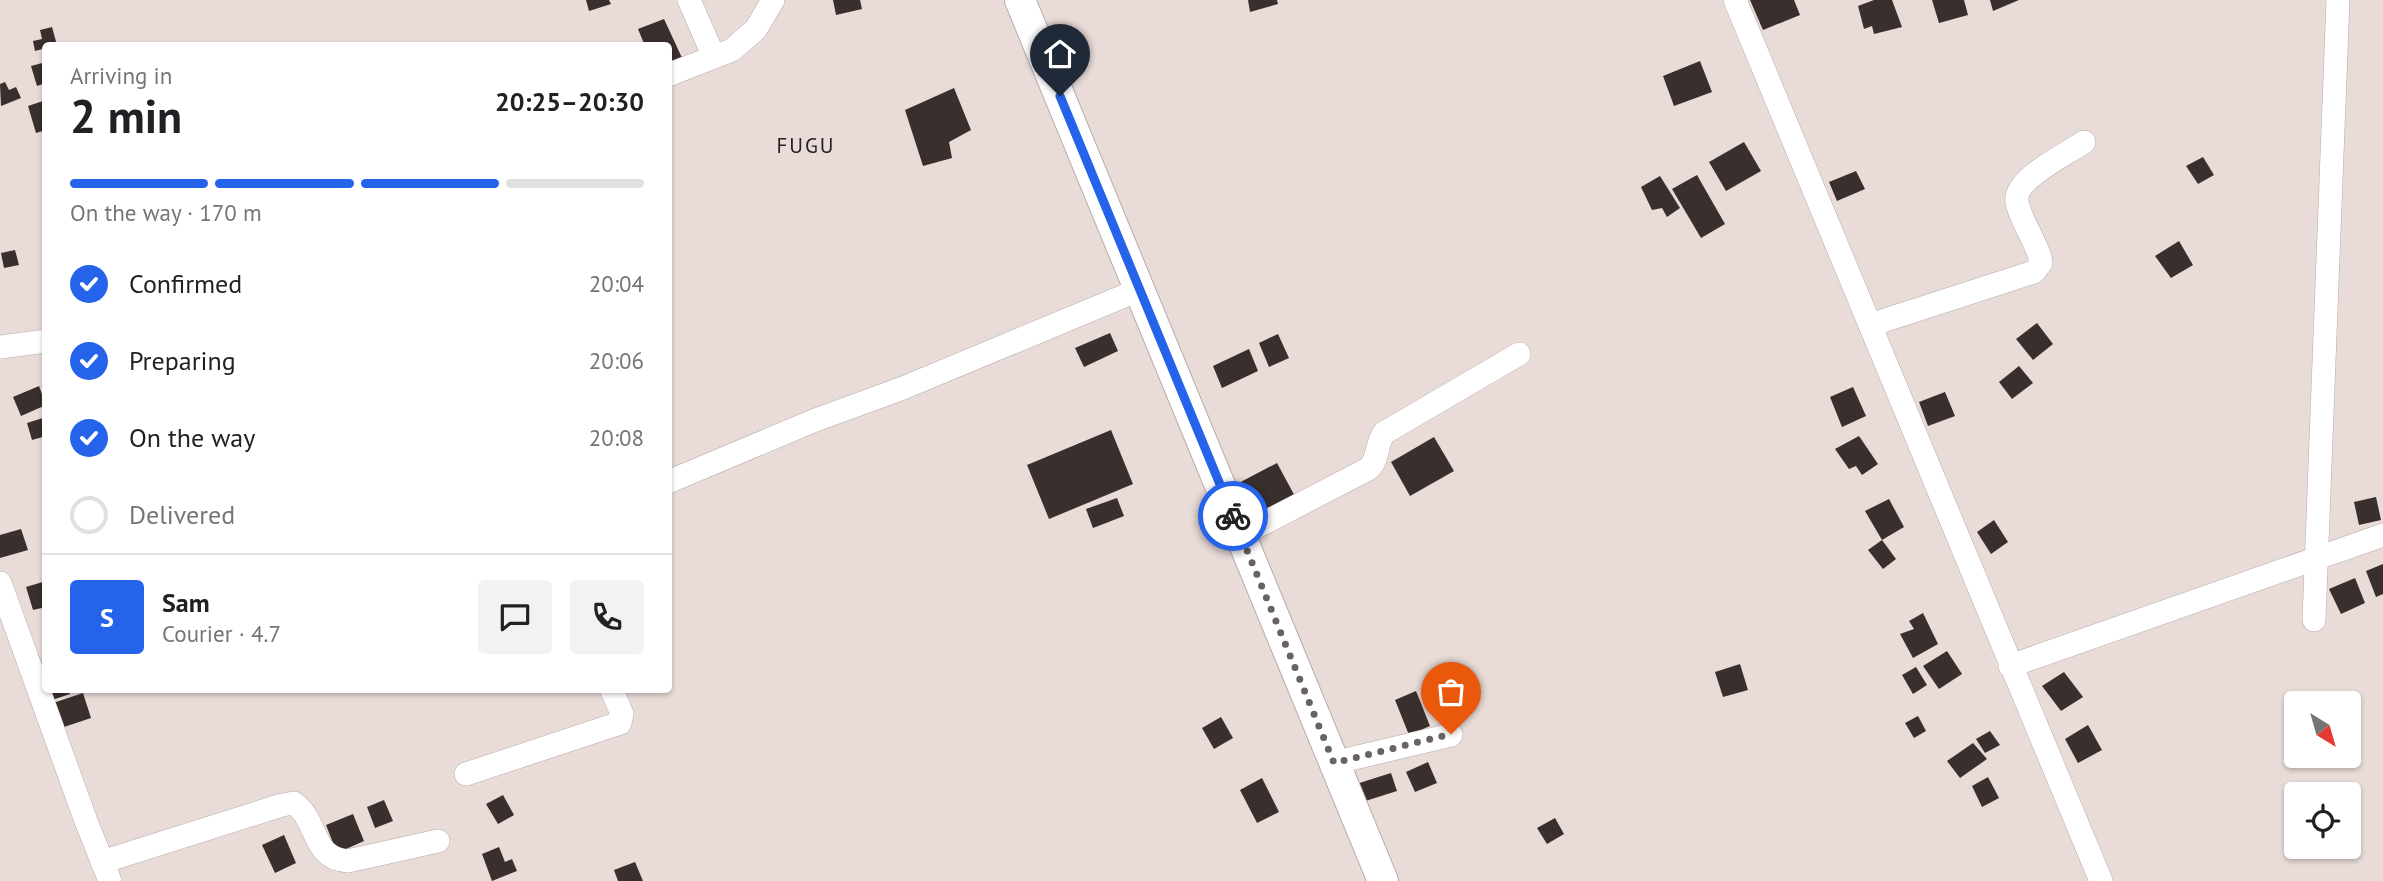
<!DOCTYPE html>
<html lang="en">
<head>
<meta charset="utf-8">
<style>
  :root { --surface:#fff; --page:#f2f2f2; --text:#202124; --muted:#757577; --line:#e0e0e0; --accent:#2563eb }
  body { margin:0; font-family:"PT Sans",sans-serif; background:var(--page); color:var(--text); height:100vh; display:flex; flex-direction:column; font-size:26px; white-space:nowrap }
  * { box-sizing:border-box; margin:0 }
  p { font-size:23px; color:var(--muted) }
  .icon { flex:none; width:38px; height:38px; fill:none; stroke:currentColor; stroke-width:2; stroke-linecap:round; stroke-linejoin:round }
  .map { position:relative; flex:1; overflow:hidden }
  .details { position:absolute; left:42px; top:42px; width:630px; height:651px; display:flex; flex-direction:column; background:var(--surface); border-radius:7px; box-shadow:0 2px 5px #0004 }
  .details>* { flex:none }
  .needle { width:46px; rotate:143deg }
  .tools { position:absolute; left:2284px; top:691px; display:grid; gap:14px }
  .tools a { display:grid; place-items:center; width:77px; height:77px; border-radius:7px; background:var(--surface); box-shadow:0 2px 5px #0004; font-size:35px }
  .pin { position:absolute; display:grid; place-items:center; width:60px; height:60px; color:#fff; margin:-72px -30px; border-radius:50% 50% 50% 0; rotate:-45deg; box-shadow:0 0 7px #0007 }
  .pin .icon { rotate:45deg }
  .courier { position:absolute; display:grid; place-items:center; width:70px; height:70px; margin:-35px; border:5px solid #2563eb; border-radius:50%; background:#fff; color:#222; box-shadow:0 2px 9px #0007 }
  .summary em { font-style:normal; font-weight:700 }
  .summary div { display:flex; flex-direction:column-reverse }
  .summary { display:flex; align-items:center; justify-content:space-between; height:119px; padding:0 28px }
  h1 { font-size:46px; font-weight:700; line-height:52px }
  .bar { display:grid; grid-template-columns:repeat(4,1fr); gap:10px 7px; align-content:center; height:84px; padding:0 28px }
  .bar i { height:9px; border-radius:5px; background:var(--line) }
  .bar .current { background:var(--accent) }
  .bar p { grid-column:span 4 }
  .line { display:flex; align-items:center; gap:18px; padding:0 28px; border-top:2px solid var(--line) }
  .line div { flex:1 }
  .round { display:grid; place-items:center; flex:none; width:74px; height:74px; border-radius:7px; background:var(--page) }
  ol { padding:0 28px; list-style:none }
  li { display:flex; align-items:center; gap:21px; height:77px }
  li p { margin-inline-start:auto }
  li .icon { padding:7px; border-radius:50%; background:var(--accent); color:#fff; stroke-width:4 }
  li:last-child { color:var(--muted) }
  li i { width:38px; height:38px; border:4px solid var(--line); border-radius:50% }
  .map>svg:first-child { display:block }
</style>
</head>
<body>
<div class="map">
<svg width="2383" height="881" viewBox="0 0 2383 881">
  <rect width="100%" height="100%" fill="#e8dbd8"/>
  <g fill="#392f2d">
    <path d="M586 0H609L611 4 589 11Z"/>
    <path d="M833 0H860L862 9 836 15Z"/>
    <path d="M1248 0H1277L1278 4 1250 12Z"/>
    <path d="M1750 0H1794L1800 15 1763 30Z"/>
    <path d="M1874 0H1892L1902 27 1874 34 1872 26 1864 29 1858 6Z"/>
    <path d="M1932 0H1964L1968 15 1939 23Z"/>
    <path d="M1990 0H2019L1993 11Z"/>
    <path d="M664 19 683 60 668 66V46H645L638 29Z"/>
    <path d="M52 27 57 45 46 46V48L35 51 33 41 42 39 40 30Z"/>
    <path d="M1700 61 1712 92 1674 106 1663 76Z"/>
    <path d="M46 62V83L37 86 31 66Z"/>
    <path d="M5 82 9 90 16 87 21 98 1 106 0 84Z"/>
    <path d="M954 88 971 130 949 142 952 158 923 166 905 110Z"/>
    <path d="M46 100V130L36 133 28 106Z"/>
    <path d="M1744 142 1761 171 1726 191 1709 162Z"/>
    <path d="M2203 157 2214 175 2198 184 2186 166Z"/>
    <path d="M1856 171 1865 189 1837 201 1829 182Z"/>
    <path d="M1697 175 1725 224 1701 238 1672 189Z"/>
    <path d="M1660 176 1680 208 1667 217 1662 208 1652 210 1641 187Z"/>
    <path d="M2179 241 2193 265 2171 278 2155 256Z"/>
    <path d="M15 250 19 265 4 268 1 253Z"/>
    <path d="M2037 323 2053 344 2033 360 2016 339Z"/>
    <path d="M1110 333 1118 351 1084 367 1075 348Z"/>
    <path d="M1278 334 1289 358 1269 367 1259 343Z"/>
    <path d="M1249 349 1258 371 1222 388 1213 366Z"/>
    <path d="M2019 366 2033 383 2012 399 1999 382Z"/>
    <path d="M39 386 46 405 21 416 13 397Z"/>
    <path d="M1853 387 1866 416 1842 427 1830 397Z"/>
    <path d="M1945 392 1955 416 1928 426 1919 402Z"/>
    <path d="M46 417V436L32 440 27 423Z"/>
    <path d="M1111 430 1133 484 1049 519 1027 465Z"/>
    <path d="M1859 436 1878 464 1862 475 1856 466 1849 469 1835 449Z"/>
    <path d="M1434 437 1454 471 1410 496 1391 462Z"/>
    <path d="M1277 463 1297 500 1254 522 1235 485Z"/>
    <path d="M2376 497 2381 520 2359 525 2354 502Z"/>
    <path d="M1117 498 1124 516 1093 528 1086 509Z"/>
    <path d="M1889 499 1904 527 1882 540 1865 511Z"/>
    <path d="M1994 520 2008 542 1991 554 1977 532Z"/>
    <path d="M21 529 28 550 0 558V535Z"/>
    <path d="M1882 540 1896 559 1883 569 1868 550Z"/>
    <path d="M2383 564V594L2376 597 2366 571Z"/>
    <path d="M2355 578 2365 603 2341 614 2329 589Z"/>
    <path d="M46 581V607L33 610 26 587Z"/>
    <path d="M1923 613 1938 644 1913 658 1900 634 1914 629 1909 621Z"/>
    <path d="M1947 651 1962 674 1939 689 1923 666Z"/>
    <path d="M46 664V690H68L70 694 46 702 34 668Z"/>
    <path d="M1740 664 1748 690 1723 697 1715 672Z"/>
    <path d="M1916 667 1927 685 1913 694 1902 675Z"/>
    <path d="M2064 672 2083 697 2061 711 2042 686Z"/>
    <path d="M1416 691 1430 726 1409 735 1395 700Z"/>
    <path d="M83 693 91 718 61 728 53 703Z"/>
    <path d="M1918 716 1926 731 1914 738 1905 723Z"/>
    <path d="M1221 717 1233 738 1214 749 1202 728Z"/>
    <path d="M2088 725 2102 750 2078 763 2065 739Z"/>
    <path d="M1990 731 2000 745 1985 753 1976 739Z"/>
    <path d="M1973 743 1987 759 1960 778 1947 761Z"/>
    <path d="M1428 762 1437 783 1415 792 1406 772Z"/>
    <path d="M1391 773 1397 791 1359 803 1353 785Z"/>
    <path d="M1988 777 1999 798 1982 807 1972 786Z"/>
    <path d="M1262 778 1279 812 1257 823 1240 790Z"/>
    <path d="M503 795 514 815 498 824 486 804Z"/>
    <path d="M384 800 393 821 375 828 367 807Z"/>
    <path d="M353 814 364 841 337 853 326 825Z"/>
    <path d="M1555 818 1564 834 1547 844 1537 828Z"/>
    <path d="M284 835 296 863 275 873 262 845Z"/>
    <path d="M499 847 505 862 512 859 517 871 492 881 482 854Z"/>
    <path d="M635 862 643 881H618L614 870Z"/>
  </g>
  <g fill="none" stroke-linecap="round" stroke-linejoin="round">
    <defs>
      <g id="minor">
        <path d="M689 0 714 57"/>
        <path d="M1735 0 2101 881"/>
        <path d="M668 75 732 50 756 29 773 0"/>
        <path d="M1870 325 2034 272 2041 263 2040 257C2035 241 2019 216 2017 202 2013 179 2067 154 2084 142"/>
        <path d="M0 347 46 341"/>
        <path d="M668 482 813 421 903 388 1141 289"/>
        <path d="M1241 535 1368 469C1380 459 1375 445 1384 433L1519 354"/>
        <path d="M0 583 86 821 110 881"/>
        <path d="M2314 620 2338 0"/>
        <path d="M2010 666 2383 535"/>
        <path d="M1333 763 1451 735"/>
        <path d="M466 774 620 723 622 714 612 690"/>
        <path d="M102 862 282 805 294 803C319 821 311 859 348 861L438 841"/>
      </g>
      <path id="major" d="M1020 0 1383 881"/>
    </defs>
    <use href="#minor" stroke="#b7aba9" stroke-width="24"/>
    <use href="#major" stroke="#b7aba9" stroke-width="32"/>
    <use href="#minor" stroke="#fff" stroke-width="23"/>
    <use href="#major" stroke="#fff" stroke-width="30"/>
  </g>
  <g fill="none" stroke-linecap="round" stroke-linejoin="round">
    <path stroke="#6a6260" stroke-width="7" stroke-dasharray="0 12.6" d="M1233 516 1334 763 1451 734"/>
    <path stroke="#2563eb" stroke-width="9" d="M1060 96 1233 516"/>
  </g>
  <g text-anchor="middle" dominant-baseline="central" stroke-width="7" stroke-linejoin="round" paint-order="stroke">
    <g font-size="21" letter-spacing="2" fill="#262120" stroke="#e8dbd8">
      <text x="806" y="145">FUGU</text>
    </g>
  </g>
</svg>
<div class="tools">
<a><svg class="needle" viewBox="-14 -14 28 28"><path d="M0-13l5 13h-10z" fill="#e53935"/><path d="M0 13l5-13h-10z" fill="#757577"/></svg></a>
<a><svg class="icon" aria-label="locate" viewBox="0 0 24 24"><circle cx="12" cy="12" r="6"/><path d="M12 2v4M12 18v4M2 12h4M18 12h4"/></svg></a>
</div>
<div class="pin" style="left:1451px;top:734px;background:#ea580c"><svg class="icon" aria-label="bag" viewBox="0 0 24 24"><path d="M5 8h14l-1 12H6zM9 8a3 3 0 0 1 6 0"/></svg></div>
<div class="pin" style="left:1060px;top:96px;background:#1f2937"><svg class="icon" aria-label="home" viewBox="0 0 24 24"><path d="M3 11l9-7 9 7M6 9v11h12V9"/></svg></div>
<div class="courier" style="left:1233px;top:516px"><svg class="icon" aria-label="bike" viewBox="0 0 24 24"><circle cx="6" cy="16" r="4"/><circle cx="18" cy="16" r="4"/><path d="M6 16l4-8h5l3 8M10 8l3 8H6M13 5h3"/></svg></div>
<section class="details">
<div class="summary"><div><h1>2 min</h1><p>Arriving in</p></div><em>20:25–20:30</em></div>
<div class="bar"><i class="current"></i><i class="current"></i><i class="current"></i><i></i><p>On the way · 170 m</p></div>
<ol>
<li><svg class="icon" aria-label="check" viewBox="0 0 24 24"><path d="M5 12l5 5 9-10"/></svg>Confirmed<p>20:04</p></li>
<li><svg class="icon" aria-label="check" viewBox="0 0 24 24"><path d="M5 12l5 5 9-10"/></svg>Preparing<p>20:06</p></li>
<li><svg class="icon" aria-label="check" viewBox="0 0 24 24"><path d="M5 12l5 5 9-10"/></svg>On the way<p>20:08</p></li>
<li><i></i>Delivered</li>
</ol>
<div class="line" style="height:126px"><b class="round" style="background:var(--accent);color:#fff">S</b><div><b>Sam</b><p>Courier · 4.7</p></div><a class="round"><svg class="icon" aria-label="chat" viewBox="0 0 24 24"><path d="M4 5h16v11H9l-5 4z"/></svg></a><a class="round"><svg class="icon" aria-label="phone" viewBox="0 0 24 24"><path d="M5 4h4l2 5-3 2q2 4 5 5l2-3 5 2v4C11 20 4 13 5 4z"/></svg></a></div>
</section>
</div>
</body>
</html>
